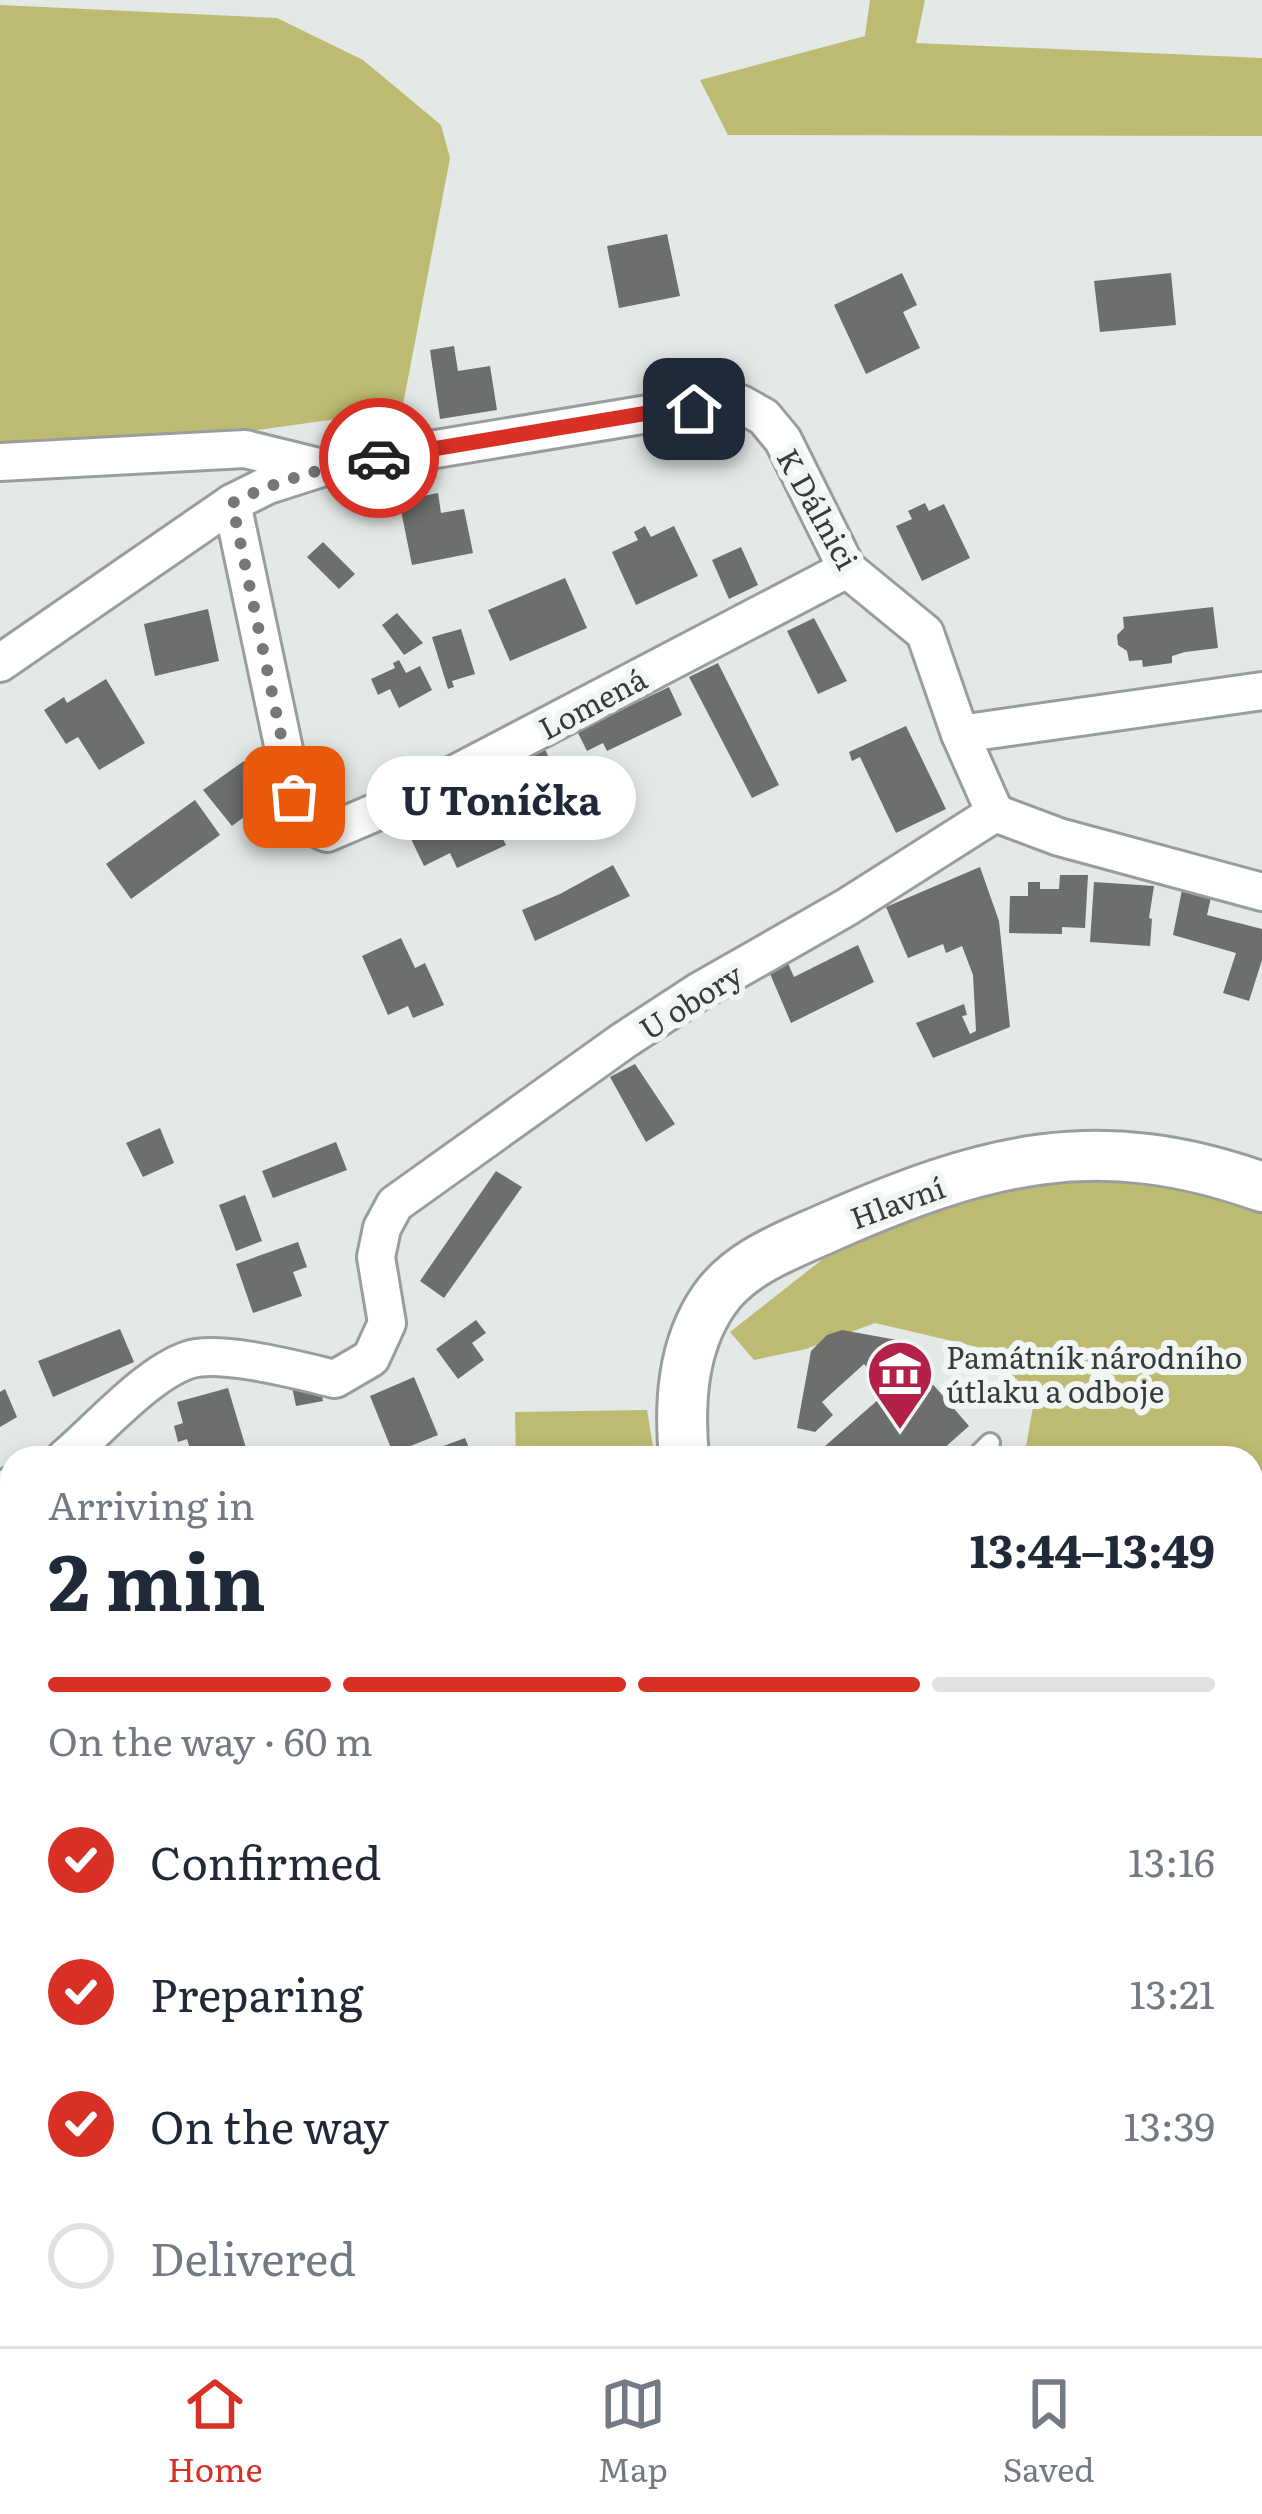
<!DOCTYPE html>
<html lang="en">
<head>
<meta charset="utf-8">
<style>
  :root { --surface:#fff; --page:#f6f6f7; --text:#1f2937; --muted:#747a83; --line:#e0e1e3; --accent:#d93025 }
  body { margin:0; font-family:Literata,serif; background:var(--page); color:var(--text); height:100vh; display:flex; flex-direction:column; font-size:45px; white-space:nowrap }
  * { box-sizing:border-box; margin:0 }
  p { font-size:39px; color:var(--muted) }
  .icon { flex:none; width:66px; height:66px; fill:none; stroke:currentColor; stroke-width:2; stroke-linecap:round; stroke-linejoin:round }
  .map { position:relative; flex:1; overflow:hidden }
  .side { position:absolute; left:0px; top:1446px; width:1263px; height:900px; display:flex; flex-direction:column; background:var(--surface); border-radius:36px 36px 0 0; box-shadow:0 6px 18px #0003 }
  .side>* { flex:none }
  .pin { position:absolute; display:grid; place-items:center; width:102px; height:102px; color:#fff; margin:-51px; border-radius:24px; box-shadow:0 6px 18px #0006 }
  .courier { position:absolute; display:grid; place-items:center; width:120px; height:120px; margin:-60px; border:9px solid #d93025; border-radius:50%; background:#fff; color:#222; box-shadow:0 3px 15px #0007 }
  .bubble { position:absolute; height:84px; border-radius:42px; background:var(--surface); box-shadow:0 6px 18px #0003; font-size:39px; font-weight:700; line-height:84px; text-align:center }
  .overview em { font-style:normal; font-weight:700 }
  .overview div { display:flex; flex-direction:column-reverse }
  .overview { display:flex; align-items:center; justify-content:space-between; height:204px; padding:0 48px }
  h1 { font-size:78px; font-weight:700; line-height:90px }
  .bar { display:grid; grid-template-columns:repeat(4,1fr); gap:18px 12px; align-content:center; height:144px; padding:0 48px }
  .bar i { height:15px; border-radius:9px; background:var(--line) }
  .bar .current { background:var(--accent) }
  .bar p { grid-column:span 4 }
  ol { padding:0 48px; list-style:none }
  li { display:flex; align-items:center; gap:36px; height:132px }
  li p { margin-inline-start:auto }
  li .icon { padding:12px; border-radius:50%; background:var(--accent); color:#fff; stroke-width:4 }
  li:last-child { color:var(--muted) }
  li i { width:66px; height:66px; border:6px solid var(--line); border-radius:50% }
  .dock { display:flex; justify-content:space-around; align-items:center; height:168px; border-top:3px solid var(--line); background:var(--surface); font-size:33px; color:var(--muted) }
  .dock a { display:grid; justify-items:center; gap:6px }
  .dock .current { color:var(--accent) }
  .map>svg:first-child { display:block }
</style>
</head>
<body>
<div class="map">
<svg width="1262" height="2346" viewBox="0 0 1262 2346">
  <rect width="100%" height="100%" fill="#e3e9e7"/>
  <g fill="#d8d897">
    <path d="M1262 1617V1726L1251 1733V1626Z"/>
    <path d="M1251 1747 1262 1773V1958L1251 1966Z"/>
    <path d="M0 1948 12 1952V2191L0 2190Z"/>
  </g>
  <g fill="#bdbb71">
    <path d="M870 0H925L916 43 1262 58V136L728 135 700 80 865 36Z"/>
    <path d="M0 5 277 18 363 60 441 125 450 158 402 410 0 466Z"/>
    <path d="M1124 1177 1262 1202V1617L1251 1626V1458H1014L1026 1446 1035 1396 982 1348 875 1323 806 1349 754 1360 730 1332 828 1255 954 1194Z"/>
    <path d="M647 1410 655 1458H516L515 1412Z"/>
    <path d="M1262 1958V2196L1251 2202V1966Z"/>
    <path d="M0 2189 12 2190V2334H968L994 2346H0Z"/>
  </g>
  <g fill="#6c6f6b">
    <path d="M667 234 680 296 619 308 607 246Z"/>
    <path d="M902 273 917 305 903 312 920 348 866 374 834 305Z"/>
    <path d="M1171 273 1176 325 1100 332 1094 281Z"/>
    <path d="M454 346 458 371 490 366 497 410 440 419 430 350Z"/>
    <path d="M438 493 441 513 464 509 473 553 412 565 399 501Z"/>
    <path d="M925 503 929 511 944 504 970 558 922 581 896 526 912 519 908 511Z"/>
    <path d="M645 526 651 537 674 526 698 576 636 605 612 552 638 540 634 532Z"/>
    <path d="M323 542 355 574 339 589 307 557Z"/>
    <path d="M741 547 758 585 729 599 712 560Z"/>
    <path d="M565 578 587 628 510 661 488 610Z"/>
    <path d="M1213 607 1218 648 1185 652 1172 656V663L1143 667 1142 660 1129 661 1127 651 1118 645 1117 635 1124 628 1123 617Z"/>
    <path d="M208 609 219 661 155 676 144 624Z"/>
    <path d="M397 613 423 643 404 655 382 625Z"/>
    <path d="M814 618 847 681 818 694 787 631Z"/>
    <path d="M461 629 475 674 452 681 454 687 448 689 432 637Z"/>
    <path d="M399 660 406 673 420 666 432 690 399 708 390 689 378 695 371 679 395 668 393 663Z"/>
    <path d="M718 663 779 785 752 798 689 677Z"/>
    <path d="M106 679 145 743 99 770 78 737 66 744 44 710 64 697 67 703Z"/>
    <path d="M669 687 682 715 607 751 603 743 587 751 577 731Z"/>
    <path d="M906 726 946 809 896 833 860 757 852 761 849 752Z"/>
    <path d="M544 747 572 808 544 822 517 760Z"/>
    <path d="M244 761 272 796 232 826 203 790Z"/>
    <path d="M476 783 506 845 457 868 450 853 424 866 401 818Z"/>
    <path d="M195 800 220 835 131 899 106 864Z"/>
    <path d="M613 865 630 896 535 941 522 910 560 894Z"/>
    <path d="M980 867 999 921 1010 1027 933 1058 916 1023 964 1004 967 1015 962 1016 970 1034 976 1031 973 975 962 946 946 953 943 944 908 958 886 907Z"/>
    <path d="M1060 875H1088L1085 928 1062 927V934L1009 933 1010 896H1028V882H1040V889H1059Z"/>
    <path d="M1094 882 1154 886 1149 918 1152 919 1150 946 1090 942Z"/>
    <path d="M1182 890 1211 897 1207 915 1262 929V960L1249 1001 1223 993 1236 953 1173 935Z"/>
    <path d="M401 938 415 968 425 963 444 1005 413 1018 408 1006 388 1015 362 956Z"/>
    <path d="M858 945 874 982 791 1023 768 969 786 959 794 977Z"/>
    <path d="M635 1064 675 1124 646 1142 610 1077Z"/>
    <path d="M160 1128 174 1163 143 1177 126 1143Z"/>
    <path d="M336 1142 347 1170 273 1198 262 1171Z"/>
    <path d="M496 1171 522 1187 444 1298 420 1281Z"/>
    <path d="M245 1195 262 1241 236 1251 219 1205Z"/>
    <path d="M298 1242 307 1267 293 1272 302 1296 253 1313 236 1264Z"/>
    <path d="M476 1320 486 1333 472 1343 484 1360 458 1379 436 1349Z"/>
    <path d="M120 1329 134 1362 53 1397 38 1361Z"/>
    <path d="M842 1330 897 1340 894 1360 875 1376 864 1364 822 1402 833 1415 815 1432 797 1428 811 1351 827 1335Z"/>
    <path d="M917 1366 969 1426 933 1458H821L817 1453Z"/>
    <path d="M414 1377 438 1435 393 1453 370 1396Z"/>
    <path d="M291 1382 319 1383 323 1401 296 1406Z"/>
    <path d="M228 1388 246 1448 210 1458H193L187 1439 178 1442 174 1426 183 1423 177 1402Z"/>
    <path d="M5 1389 17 1417 0 1427V1392Z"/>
    <path d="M465 1438 473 1458H442L438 1448Z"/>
    <path d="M0 1653 12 1673V1686L0 1693Z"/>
    <path d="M11 1977H12V2021L0 2017Z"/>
    <path d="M11 2071H12V2107L0 2103Z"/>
    <path d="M1251 2300 1262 2310V2321L1251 2333Z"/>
    <path d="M1175 2334H1250L1239 2346H1164Z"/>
  </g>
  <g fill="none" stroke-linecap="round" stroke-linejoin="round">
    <defs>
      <path id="service" d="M975 1458 990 1443"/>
      <g id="minor">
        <path d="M0 462 245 449 318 467"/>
        <path d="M232 503 294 797C302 816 308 825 327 833L409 798 847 569"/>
        <path d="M0 663 232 503 268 485 321 468 648 414 741 404 764 417 783 440 847 569 925 633 960 734 995 813"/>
        <path d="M960 734 1262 691"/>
        <path d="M995 813 1059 837 1262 892"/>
        <path d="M65 1458C99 1429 147 1374 188 1360 219 1349 301 1371 335 1379L371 1358 387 1323 376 1257 382 1228 395 1204 623 1041 698 992 847 907 995 813"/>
        <path d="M0 1492 12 1485"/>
        <path d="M0 1926 12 1930"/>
        <path d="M1251 2216 1262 2211"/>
        <path d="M1019 2334 1034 2346"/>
      </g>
      <g id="tertiary">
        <path d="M684 1458C679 1404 682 1346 714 1300 740 1262 789 1245 829 1227 984 1159 1097 1128 1262 1187"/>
        <path d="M670 2346 674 2334"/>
      </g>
    </defs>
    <use href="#service" stroke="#989e9c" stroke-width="24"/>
    <use href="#minor" stroke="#989e9c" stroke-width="42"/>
    <use href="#tertiary" stroke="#989e9c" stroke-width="54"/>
    <use href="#service" stroke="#fff" stroke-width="18"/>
    <use href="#minor" stroke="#fff" stroke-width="36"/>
    <use href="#tertiary" stroke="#fff" stroke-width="48"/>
  </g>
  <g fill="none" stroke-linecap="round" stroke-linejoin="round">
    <path stroke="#747877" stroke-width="12" stroke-dasharray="0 21.6" d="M294 797 232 503C283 478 323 468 379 458"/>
    <path stroke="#d93025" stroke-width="15" d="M379 458 648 413 694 409"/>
  </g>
  <defs>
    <symbol id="museum-pin" viewBox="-11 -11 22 30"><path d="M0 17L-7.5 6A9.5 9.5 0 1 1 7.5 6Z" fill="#b32149" stroke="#f0f6f4"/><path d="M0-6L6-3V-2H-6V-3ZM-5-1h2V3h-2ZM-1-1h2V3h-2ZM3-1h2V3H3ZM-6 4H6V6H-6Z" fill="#fff"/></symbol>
  </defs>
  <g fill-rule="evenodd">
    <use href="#museum-pin" x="862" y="1335" width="76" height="104"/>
  </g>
  <g text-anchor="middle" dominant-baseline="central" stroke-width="12" stroke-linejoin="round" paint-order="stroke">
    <g font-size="30" fill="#393b3a" stroke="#f0f6f4">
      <text transform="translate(819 508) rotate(61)">K Dálnici</text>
      <text transform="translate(592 702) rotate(-28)">Lomená</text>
      <text transform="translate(690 1000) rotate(-32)">U obory</text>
      <text transform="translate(897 1201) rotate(-20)">Hlavní</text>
    </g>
    <g font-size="30" fill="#393b3a" stroke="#f0f6f4" text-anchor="start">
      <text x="946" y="1356">Památník národního<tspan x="946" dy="34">útlaku a odboje</tspan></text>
    </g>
  </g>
</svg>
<div class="pin" style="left:294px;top:797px;background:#ea580c"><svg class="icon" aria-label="bag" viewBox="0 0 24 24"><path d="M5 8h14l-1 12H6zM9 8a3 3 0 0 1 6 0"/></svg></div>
<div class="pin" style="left:694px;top:409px;background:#1f2937"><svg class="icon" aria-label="home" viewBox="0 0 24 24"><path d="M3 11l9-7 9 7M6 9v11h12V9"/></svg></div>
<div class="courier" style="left:379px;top:458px"><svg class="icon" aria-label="car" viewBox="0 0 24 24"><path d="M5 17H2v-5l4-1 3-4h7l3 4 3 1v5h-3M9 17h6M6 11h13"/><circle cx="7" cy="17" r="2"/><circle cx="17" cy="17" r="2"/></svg></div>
<div class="bubble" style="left:366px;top:756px;width:270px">U Toníčka</div>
<section class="side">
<div class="overview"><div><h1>2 min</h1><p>Arriving in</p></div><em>13:44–13:49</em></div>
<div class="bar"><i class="current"></i><i class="current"></i><i class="current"></i><i></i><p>On the way · 60 m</p></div>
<ol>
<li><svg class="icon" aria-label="check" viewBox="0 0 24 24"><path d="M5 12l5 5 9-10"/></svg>Confirmed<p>13:16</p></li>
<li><svg class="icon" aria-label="check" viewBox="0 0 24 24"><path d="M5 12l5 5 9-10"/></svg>Preparing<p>13:21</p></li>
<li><svg class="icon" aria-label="check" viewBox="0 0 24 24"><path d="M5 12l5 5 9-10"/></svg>On the way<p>13:39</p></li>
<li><i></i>Delivered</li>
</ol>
</section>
</div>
<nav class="dock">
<a class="current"><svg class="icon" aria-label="home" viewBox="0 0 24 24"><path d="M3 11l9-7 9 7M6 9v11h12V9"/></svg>Home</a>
<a><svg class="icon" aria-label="map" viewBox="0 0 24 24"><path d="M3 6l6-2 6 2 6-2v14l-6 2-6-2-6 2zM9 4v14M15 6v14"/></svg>Map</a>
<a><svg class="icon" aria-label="saved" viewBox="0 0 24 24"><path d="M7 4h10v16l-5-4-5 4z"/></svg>Saved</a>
</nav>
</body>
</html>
